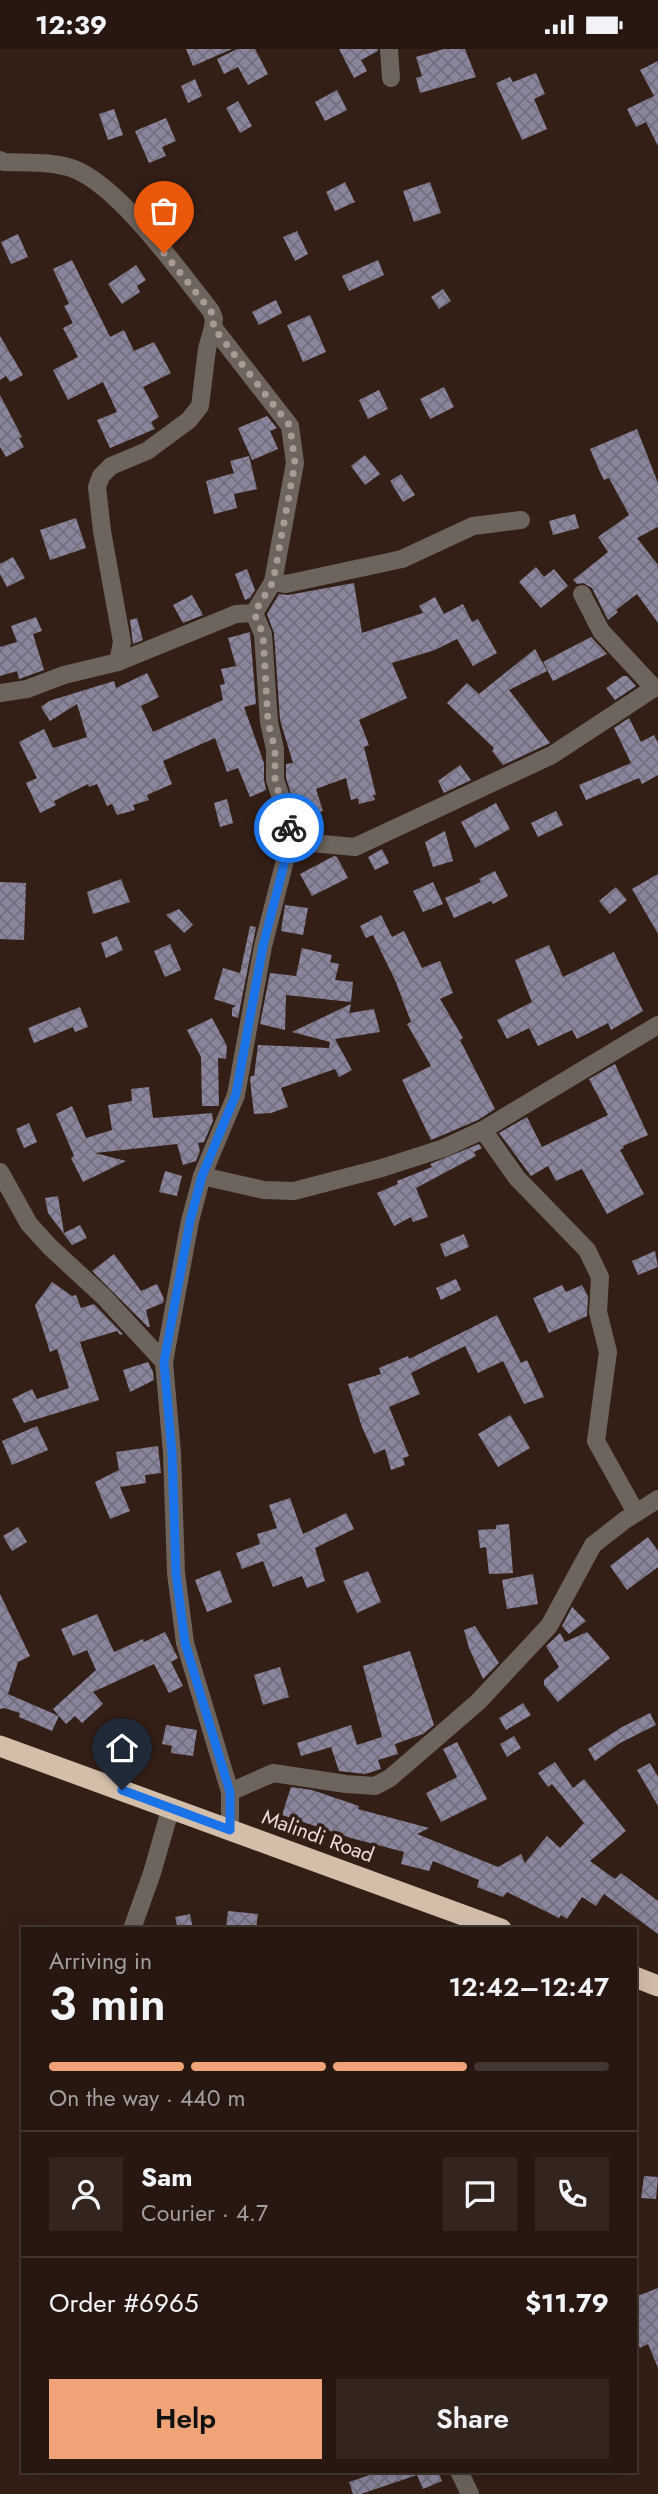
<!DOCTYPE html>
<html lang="en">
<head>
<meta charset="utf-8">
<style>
  :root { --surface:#271710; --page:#33241e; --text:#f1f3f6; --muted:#a49f9f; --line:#433630; --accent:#efa377 }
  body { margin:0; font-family:Jost,sans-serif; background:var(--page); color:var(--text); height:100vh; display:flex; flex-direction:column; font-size:26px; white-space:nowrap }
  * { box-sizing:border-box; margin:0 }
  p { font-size:23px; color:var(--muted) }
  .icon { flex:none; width:38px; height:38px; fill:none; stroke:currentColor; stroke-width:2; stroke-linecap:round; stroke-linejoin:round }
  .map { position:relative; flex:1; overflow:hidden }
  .panel { position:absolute; left:21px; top:1878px; width:616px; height:546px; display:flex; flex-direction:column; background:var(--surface); border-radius:0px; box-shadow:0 7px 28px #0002,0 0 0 2px var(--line) }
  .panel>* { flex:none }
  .pin { position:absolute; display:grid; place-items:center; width:60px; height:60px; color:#fff; margin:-72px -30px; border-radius:50% 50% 50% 0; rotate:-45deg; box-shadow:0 0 7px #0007 }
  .pin .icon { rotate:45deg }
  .courier { position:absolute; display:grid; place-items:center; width:70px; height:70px; margin:-35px; border:5px solid #1a73e8; border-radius:50%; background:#fff; color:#222; box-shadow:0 2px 9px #0007 }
  .overview em { font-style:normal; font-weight:600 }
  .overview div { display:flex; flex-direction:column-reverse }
  .overview { display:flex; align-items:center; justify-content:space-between; height:119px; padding:0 28px }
  h1 { font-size:46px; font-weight:600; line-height:52px }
  .bar { display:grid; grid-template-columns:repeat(4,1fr); gap:10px 7px; align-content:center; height:84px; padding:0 28px }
  .bar i { height:9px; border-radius:5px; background:var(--line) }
  .bar .active { background:var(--accent) }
  .bar p { grid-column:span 4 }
  .line { display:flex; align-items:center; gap:18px; padding:0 28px; border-top:2px solid var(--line) }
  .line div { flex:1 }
  .round { display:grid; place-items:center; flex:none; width:74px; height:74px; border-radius:0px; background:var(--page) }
  .cta { display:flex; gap:14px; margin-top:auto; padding:14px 28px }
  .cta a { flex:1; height:80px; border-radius:0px; background:var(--accent); color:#111; font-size:28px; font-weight:600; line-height:80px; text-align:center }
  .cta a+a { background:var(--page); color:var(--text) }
  .status { display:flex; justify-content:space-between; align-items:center; height:49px; padding:0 35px; background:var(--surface); direction:ltr }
  .status svg { height:19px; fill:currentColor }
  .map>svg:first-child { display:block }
</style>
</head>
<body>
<div class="status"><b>12:39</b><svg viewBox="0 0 49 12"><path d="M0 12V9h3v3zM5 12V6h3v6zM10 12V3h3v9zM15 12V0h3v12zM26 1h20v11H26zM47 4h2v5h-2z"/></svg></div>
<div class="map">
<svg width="658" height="2445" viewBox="0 0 658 2445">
  <defs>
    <pattern id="building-cross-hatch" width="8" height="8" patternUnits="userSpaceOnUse" patternTransform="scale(1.75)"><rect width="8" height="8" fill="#8a859d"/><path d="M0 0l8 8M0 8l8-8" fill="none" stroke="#726e7c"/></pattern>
  </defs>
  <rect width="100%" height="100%" fill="#341f16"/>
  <g fill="url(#building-cross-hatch)">
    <path d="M186 0H232L193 17Z"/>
    <path d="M237 0H255L268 25 248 36 238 18 224 25 217 10Z"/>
    <path d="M339 0H378V2L361 11 367 22 354 29Z"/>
    <path d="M444 0H465L476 28 420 44 416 29 422 27 416 8Z"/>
    <path d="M658 12V97L646 73 636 78 627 60 654 47 640 21Z"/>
    <path d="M536 24 545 45 534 50 547 80 522 91 496 34 510 28 513 33Z"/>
    <path d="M195 30 202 47 188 54 181 37Z"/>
    <path d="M337 41 347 61 325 72 315 53Z"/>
    <path d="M238 52 252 77 240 84 226 59Z"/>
    <path d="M114 60 123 86 108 91 99 65Z"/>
    <path d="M166 69 176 92 162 98 166 107 149 114 135 82Z"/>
    <path d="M345 133 355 153 335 162 326 143Z"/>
    <path d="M430 133 441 164 414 173 403 142Z"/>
    <path d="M297 182 308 205 295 212 283 188Z"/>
    <path d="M18 185 28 208 11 215 1 193Z"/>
    <path d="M72 211 110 288 124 281 134 302 154 293 171 324 143 338 159 368 151 373 155 380 110 399 97 371 117 363 103 333 68 351 53 321 78 308 63 279 73 274 64 257 69 255 53 220Z"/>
    <path d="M378 211 384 226 349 242 342 227Z"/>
    <path d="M136 216 146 231 137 237 140 243 122 255 108 235Z"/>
    <path d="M443 240 451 252 439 260 431 248Z"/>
    <path d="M276 251 282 264 259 276 252 263Z"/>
    <path d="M310 266 326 303 303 313 287 276Z"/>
    <path d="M0 287 23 326 10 333 6 327 0 331Z"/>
    <path d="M444 338 454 358 430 370 420 350Z"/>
    <path d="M379 341 388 360 368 370 359 351Z"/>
    <path d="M0 346 22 388 19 389 24 398 6 408 0 398Z"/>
    <path d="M267 367 277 379 270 382 278 400 252 411 238 379Z"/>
    <path d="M637 380 658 434V478L637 489 658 516V574L637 545 616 561 618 563 608 571 592 539 583 534 577 535 573 531 608 503 598 488 629 466 609 429 604 431 600 423 590 400Z"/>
    <path d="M365 406 380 425 365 436 351 417Z"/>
    <path d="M249 407 257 440 234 445 237 459 214 465 206 432 234 424 230 412Z"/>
    <path d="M401 425 415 446 403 453 390 432Z"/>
    <path d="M575 465 579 479 553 486 549 472Z"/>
    <path d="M76 469 86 499 50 511 40 481Z"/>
    <path d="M13 508 25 529 7 538 0 525V515Z"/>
    <path d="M536 518 544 528 554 520 568 537 541 559 519 533Z"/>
    <path d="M247 520 255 541 250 549 245 551 235 525Z"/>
    <path d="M354 534 362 584 423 564 419 557 435 548 444 565 463 555 472 573 478 570 497 604 473 617 457 590 435 601 392 614 407 649 359 671 369 696 364 698 376 746H373L375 751 359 755 358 749 351 751 346 729 316 740 323 762 299 770 286 729V715L293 714 280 671 274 584 267 565 279 545 288 546Z"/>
    <path d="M192 546 203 566 183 574 173 556Z"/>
    <path d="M36 568 42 582 33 585 44 621 19 630 17 622 0 627V598L17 593 11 577Z"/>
    <path d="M137 569 143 591 133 595 130 571Z"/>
    <path d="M250 583 256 655 244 658 264 714V731L266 741 250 748 238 719 227 723 215 689 163 712 172 735 147 746 149 751 133 756 135 761 117 766 112 755 107 757 97 735 89 738 88 735 54 752 56 756 40 764 26 734 37 729 19 693 44 680 53 699 87 688 77 655 50 672 41 658 49 652 114 632 116 639 147 624 159 648 141 657 153 683 223 651 220 636 225 635 221 620 236 617 228 589Z"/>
    <path d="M591 588 607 605 553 632 543 613Z"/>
    <path d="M535 600 547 622 509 641 550 694 503 716 492 702 494 699 447 654 467 634 479 645Z"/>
    <path d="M623 627H627L636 637 615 651 606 639Z"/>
    <path d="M629 669 641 693 654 686 658 694V726L642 735 639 729 586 751 579 736 631 714 614 679Z"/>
    <path d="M460 716 471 731 444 744 438 732Z"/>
    <path d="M227 750 233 774 220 778 214 754Z"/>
    <path d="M496 754 510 780 475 799 461 773Z"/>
    <path d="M556 762 563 776 538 788 531 774Z"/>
    <path d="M445 782 453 812 433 818 425 793Z"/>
    <path d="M382 800 389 814 375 821 368 808Z"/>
    <path d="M334 807 337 808 348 829 312 847 300 825Z"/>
    <path d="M495 822 508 847 493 855 491 852 454 869 445 849 481 833 479 830Z"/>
    <path d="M658 825V885L632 840Z"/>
    <path d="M121 830 130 853 93 865 87 843Z"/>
    <path d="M0 833 26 834 24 891 0 890Z"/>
    <path d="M433 833 443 855 423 863 413 842Z"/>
    <path d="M616 838 627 851 610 865 599 852Z"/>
    <path d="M285 856 308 859 303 886 281 882Z"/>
    <path d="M179 860 193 876 184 884 166 866Z"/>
    <path d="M381 866 392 888 404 882 422 919 440 912 453 944 440 950 463 989 460 991 495 1060 478 1071 431 1091 402 1031 431 1017 407 975 411 973 395 931 373 886 366 889 360 877Z"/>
    <path d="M250 877 256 878 238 969 232 967V959L236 957 214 950 223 919 240 924Z"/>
    <path d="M117 887 123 901 106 909 101 894Z"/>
    <path d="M170 895 181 921 165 928 154 902Z"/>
    <path d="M549 896 563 928 614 903 643 962 611 981 608 974 577 990 572 981 538 997 529 979 507 990 497 971 532 953 515 911Z"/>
    <path d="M302 899 332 906 330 913 339 915 335 931 353 933 351 953 286 946 285 981 260 975 270 924 296 927Z"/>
    <path d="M351 955 349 964 374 960 380 983 335 990 352 1021 339 1028 335 1020 281 1039 288 1058 271 1064 254 1065 250 1031 251 1027H254L258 996 329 999 330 993 292 983Z"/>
    <path d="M80 958 88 978 75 983 73 978 34 994 28 979Z"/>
    <path d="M212 969 227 997 226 1010 218 1009 219 1057H202L201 1008 187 981Z"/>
    <path d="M615 1015 648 1086 623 1097 624 1099 620 1101 644 1145 607 1165 582 1120 556 1132 548 1117 531 1127 499 1084 527 1068 542 1098 608 1066 589 1030Z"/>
    <path d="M149 1038 153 1069 212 1064 213 1072 204 1093 198 1094 200 1102 196 1112 183 1116 177 1095 95 1104 126 1112 83 1133 71 1109 74 1107 56 1065 72 1057 86 1089 112 1081 108 1056 132 1052 131 1040Z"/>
    <path d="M29 1074 37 1093 24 1099 16 1080Z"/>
    <path d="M479 1095 482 1099 474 1103 476 1107 416 1139 428 1168 413 1173 411 1168 394 1177 377 1144 398 1135 397 1132 432 1118 430 1115Z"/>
    <path d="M165 1122 182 1127 177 1147 159 1143Z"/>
    <path d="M58 1147 64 1184 80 1176 87 1189 72 1196 48 1164 45 1149Z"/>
    <path d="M464 1185 469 1198 445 1208 440 1195Z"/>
    <path d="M655 1202 658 1218 638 1226 632 1212Z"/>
    <path d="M114 1205 141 1242 157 1235 164 1250 163 1254 146 1261 150 1278H148L92 1222Z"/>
    <path d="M456 1230 461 1241 441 1251 436 1239Z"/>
    <path d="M52 1233 72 1247 76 1246 81 1259 94 1255 123 1285 120 1286 117 1282 80 1293 99 1351 24 1374 12 1350 32 1340 37 1350 69 1339 57 1300 50 1303 35 1256Z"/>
    <path d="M562 1236 566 1243 582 1236 588 1247 587 1267 549 1284 533 1249Z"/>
    <path d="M497 1266 521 1314 527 1311 544 1348 524 1355 503 1312 478 1324 465 1297 411 1324 420 1345 389 1358 409 1407 403 1409 405 1416 391 1421 385 1400 374 1405 362 1378 348 1335 381 1325 379 1319 408 1307 409 1310Z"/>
    <path d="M148 1313 153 1323 154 1331 130 1343 123 1321Z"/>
    <path d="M510 1366 530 1399 498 1418 478 1385Z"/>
    <path d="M37 1377 48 1401 12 1416 2 1392Z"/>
    <path d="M158 1397 161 1424 145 1426 146 1434 120 1438 130 1462 110 1470 95 1433 119 1421 116 1403Z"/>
    <path d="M290 1449 303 1485 346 1464 354 1480 315 1499 325 1532 307 1539 302 1527 273 1538 263 1512 242 1520 236 1504 260 1495 257 1485 277 1479 269 1456Z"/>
    <path d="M509 1475 513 1524 489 1525 486 1498 480 1499 478 1481 496 1480V1476Z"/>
    <path d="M18 1478 27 1493 12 1502 3 1487Z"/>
    <path d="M648 1488 658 1502V1518L627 1541 610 1517Z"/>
    <path d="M220 1521 232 1553 207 1563 195 1531Z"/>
    <path d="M368 1522 381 1553 357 1564 343 1532Z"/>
    <path d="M533 1525 538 1555 507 1560 502 1531Z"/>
    <path d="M0 1545 30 1607 18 1613 8 1645 59 1667 52 1682 19 1668 20 1664 4 1659 0 1660Z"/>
    <path d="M572 1558 586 1572 569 1585 562 1577Z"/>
    <path d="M97 1565 114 1603 143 1590 144 1593 165 1583 178 1609 171 1613 183 1637 169 1644 154 1615 93 1643 103 1655 82 1674 75 1667 66 1675 53 1660 96 1621 87 1601 73 1607 61 1580Z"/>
    <path d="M475 1577 499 1614 483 1630 469 1599 464 1581Z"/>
    <path d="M587 1583 610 1609 558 1653 544 1636V1631L559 1618 546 1597 560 1584 565 1593Z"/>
    <path d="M410 1602 434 1676 423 1685 395 1695 398 1705 378 1711 381 1720 365 1725 339 1722 331 1698 301 1707 297 1694 351 1676 357 1696 382 1688 363 1617Z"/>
    <path d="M280 1618 289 1648 263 1656 254 1626Z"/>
    <path d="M523 1654 531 1666 506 1681 499 1669Z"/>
    <path d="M650 1664 656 1676 620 1694 595 1712 588 1700 622 1678Z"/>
    <path d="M166 1676 197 1681 193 1707 171 1704 172 1697 162 1695Z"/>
    <path d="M514 1687 521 1699 507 1708 500 1695Z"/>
    <path d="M457 1693 487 1750 441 1773 426 1744 457 1728 443 1700Z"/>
    <path d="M555 1713 573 1739 584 1730 626 1782 590 1812 615 1830 621 1824 658 1852V1885L604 1845 596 1857 582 1848 567 1870 561 1866 559 1869 507 1843 503 1848 477 1838 479 1831 433 1812 429 1822 401 1815 404 1803 351 1789 282 1766 291 1738 312 1741 359 1757 358 1760 429 1779 417 1785 498 1818 521 1805 525 1814 547 1787 560 1799 584 1774 552 1735 548 1738 538 1724Z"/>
    <path d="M650 1714 658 1728V1757L637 1721Z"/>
    <path d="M228 1862 258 1865 256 1880H226Z"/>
    <path d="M190 1865 193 1880H178L175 1868Z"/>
    <path d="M644 2127 658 2128 656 2150 641 2149Z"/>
    <path d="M658 2239V2319L648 2295 640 2299 635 2289V2248Z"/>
    <path d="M381 2422H438L442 2432 423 2440 417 2426 361 2445H353L349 2433Z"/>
  </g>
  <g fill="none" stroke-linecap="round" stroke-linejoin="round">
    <g stroke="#6d655d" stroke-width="18">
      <path d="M389 0 391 29"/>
      <path d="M0 111 4 113C26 114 53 112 74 120 120 138 179 222 211 262L214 270 213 278 207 300 200 357 189 371 147 402 111 417 101 427 97 438 102 482 122 593 118 613"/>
      <path d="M273 533 286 535 402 510 473 477 521 471"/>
      <path d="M0 644 27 640 64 626 118 613 236 565 254 564 273 533 295 414 290 377 213 278"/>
      <path d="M290 792 355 798 552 706 654 639 601 582 582 545"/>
      <path d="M483 1081 517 1129 587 1201 600 1228 598 1263 608 1303 596 1392 636 1464"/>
      <path d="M0 1123 29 1175 50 1198 103 1247 164 1313 172 1404 176 1524 185 1594 230 1743V1781"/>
      <path d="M202 1127 264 1141 294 1142 382 1119 444 1099 483 1081 658 976"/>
      <path d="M164 1313 190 1172 202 1127 236 1046 263 897 290 792 287 766 275 731V700L269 673 263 585 254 564"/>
      <path d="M230 1743 273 1724 346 1735 375 1737 390 1729 478 1653 549 1577 593 1496 625 1471 658 1450"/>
      <path d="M132 1880 152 1824 171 1758"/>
      <path d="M459 2422 470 2445"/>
    </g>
    <g stroke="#d3beaa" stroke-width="21">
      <path d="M0 1697 501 1880"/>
      <path d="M635 1928 658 1937"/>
    </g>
  </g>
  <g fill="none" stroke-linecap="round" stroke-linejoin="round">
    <path stroke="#ab9a93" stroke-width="7" stroke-dasharray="0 12.6" d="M164 204 211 262 214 270 213 278 290 377 295 414 273 533 254 564 263 585 268 673 275 700V731L289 779"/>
    <path stroke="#1a73e8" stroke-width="9" d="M122 1741 230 1781V1743L185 1594 176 1524 172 1404 164 1313 190 1172 202 1127 236 1045 263 897 290 792 289 779"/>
  </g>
  <g text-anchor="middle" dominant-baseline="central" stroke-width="7" stroke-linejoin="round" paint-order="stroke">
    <g font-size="21" fill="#ebdcd6" stroke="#341f16">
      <text transform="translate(318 1787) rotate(20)">Malindi Road</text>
    </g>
  </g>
</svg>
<div class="pin" style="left:164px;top:204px;background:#ea580c"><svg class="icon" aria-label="bag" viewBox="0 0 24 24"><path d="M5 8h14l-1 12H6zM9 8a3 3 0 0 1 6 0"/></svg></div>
<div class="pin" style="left:122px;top:1741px;background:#1f2937"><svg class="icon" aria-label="home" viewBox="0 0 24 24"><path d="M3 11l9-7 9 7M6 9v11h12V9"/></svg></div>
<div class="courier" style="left:289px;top:779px"><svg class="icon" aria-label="bike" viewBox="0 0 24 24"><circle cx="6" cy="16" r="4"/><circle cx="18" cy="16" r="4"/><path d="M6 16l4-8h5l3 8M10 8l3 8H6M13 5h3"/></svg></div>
<section class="panel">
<div class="overview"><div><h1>3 min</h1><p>Arriving in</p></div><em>12:42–12:47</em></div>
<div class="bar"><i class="active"></i><i class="active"></i><i class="active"></i><i></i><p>On the way · 440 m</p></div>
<div class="line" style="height:126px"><a class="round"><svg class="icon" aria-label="person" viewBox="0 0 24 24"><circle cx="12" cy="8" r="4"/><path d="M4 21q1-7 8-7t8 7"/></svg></a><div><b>Sam</b><p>Courier · 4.7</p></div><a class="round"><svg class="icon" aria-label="chat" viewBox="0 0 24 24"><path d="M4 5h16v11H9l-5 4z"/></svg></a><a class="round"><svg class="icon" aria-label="phone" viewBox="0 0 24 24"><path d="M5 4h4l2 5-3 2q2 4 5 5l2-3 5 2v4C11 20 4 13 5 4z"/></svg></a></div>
<div class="line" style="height:91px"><div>Order #6965</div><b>$11.79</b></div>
<div class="cta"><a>Help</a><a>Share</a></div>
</section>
</div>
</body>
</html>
